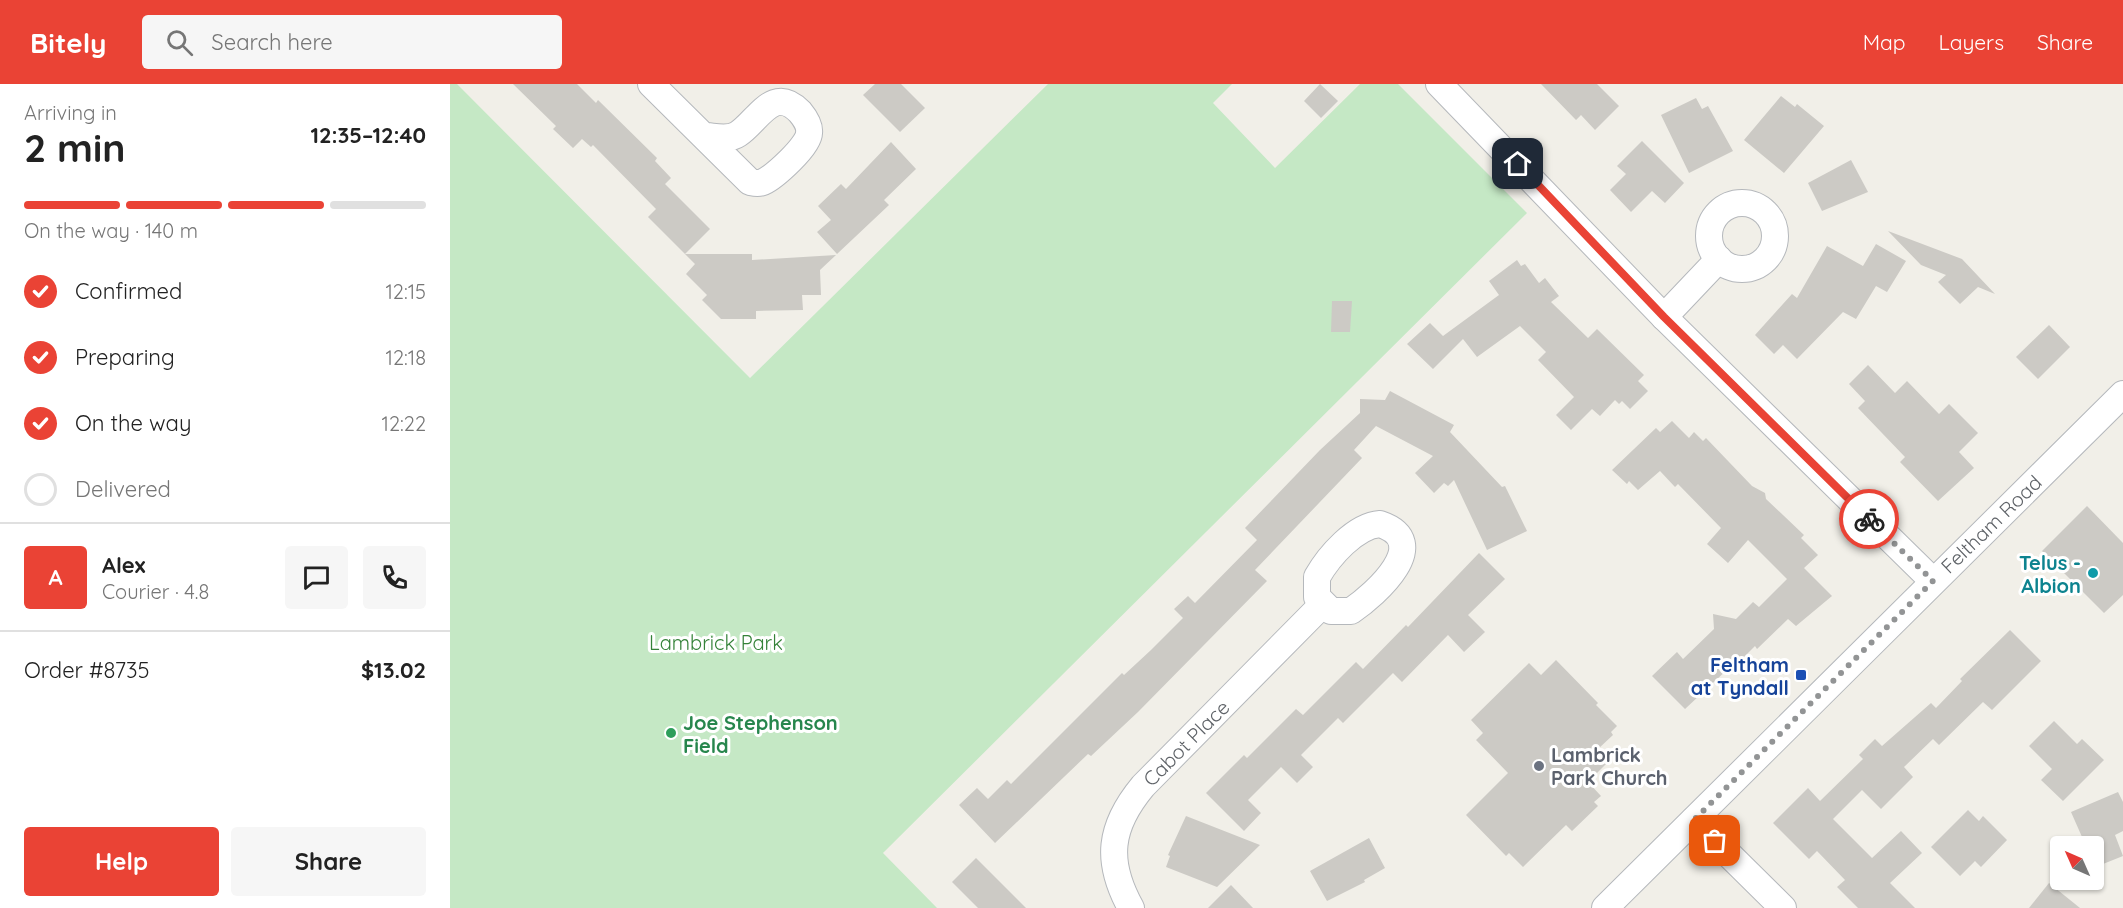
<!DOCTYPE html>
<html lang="en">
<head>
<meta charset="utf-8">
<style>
  :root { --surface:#fff; --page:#f6f6f6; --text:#222; --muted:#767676; --line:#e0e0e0; --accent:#ea4335 }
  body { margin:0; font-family:Quicksand,sans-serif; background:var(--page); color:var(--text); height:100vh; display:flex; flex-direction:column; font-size:22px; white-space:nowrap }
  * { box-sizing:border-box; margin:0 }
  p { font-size:20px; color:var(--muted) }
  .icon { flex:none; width:33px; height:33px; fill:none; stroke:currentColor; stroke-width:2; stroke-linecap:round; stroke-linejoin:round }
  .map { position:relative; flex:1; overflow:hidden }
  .drawer { display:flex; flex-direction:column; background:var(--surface); width:450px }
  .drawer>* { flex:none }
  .needle { width:39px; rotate:315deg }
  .controls { position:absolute; left:1600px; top:752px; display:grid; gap:12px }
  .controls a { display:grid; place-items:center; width:54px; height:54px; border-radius:6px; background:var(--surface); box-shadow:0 2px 4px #0004; font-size:30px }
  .pin { position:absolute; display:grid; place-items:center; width:51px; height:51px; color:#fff; margin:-26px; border-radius:12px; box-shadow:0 3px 9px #0006 }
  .courier { position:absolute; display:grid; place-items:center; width:60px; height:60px; margin:-30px; border:4px solid #ea4335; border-radius:50%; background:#fff; color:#222; box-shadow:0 2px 8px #0007 }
  .summary em { font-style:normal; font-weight:800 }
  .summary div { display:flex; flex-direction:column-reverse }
  .summary { display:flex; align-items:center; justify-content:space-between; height:102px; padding:0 24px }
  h1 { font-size:39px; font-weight:800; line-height:45px }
  .bar { display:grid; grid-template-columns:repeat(4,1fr); gap:9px 6px; align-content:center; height:72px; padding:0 24px }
  .bar i { height:8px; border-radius:4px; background:var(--line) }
  .bar .current { background:var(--accent) }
  .bar p { grid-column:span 4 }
  .line { display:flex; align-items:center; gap:15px; padding:0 24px; border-top:2px solid var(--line) }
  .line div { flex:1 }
  .round { display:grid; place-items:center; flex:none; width:63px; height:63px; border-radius:6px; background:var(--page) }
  ol { padding:0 24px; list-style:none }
  li { display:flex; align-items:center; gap:18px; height:66px }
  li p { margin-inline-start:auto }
  li .icon { padding:6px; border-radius:50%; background:var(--accent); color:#fff; stroke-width:4 }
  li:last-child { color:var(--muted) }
  li i { width:33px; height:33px; border:3px solid var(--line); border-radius:50% }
  .button { display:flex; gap:12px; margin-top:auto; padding:12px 24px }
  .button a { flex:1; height:69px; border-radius:6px; background:var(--accent); color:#fff; font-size:24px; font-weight:800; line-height:69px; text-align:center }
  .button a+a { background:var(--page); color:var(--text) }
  header { display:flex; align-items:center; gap:36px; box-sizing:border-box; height:84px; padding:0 30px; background:var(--accent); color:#fff }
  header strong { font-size:28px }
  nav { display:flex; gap:33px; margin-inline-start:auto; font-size:21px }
  .search { width:420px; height:54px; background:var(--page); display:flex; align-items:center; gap:15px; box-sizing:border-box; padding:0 21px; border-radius:6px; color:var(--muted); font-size:22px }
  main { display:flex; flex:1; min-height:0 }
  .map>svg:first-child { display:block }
</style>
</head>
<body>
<header>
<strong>Bitely</strong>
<div class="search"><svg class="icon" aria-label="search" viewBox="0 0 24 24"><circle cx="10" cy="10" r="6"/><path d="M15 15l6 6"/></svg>Search here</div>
<nav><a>Map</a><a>Layers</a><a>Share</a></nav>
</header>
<main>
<section class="drawer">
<div class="summary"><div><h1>2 min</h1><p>Arriving in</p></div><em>12:35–12:40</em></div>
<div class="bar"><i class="current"></i><i class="current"></i><i class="current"></i><i></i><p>On the way · 140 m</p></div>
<ol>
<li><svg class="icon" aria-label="check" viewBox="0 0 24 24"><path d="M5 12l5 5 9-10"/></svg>Confirmed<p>12:15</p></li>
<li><svg class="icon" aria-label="check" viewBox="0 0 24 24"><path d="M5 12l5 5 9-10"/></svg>Preparing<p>12:18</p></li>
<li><svg class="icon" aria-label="check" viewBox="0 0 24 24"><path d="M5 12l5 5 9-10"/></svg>On the way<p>12:22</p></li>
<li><i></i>Delivered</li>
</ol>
<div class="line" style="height:108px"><b class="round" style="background:var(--accent);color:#fff">A</b><div><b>Alex</b><p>Courier · 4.8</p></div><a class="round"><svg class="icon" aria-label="chat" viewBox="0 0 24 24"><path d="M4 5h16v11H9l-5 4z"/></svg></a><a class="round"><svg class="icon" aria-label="phone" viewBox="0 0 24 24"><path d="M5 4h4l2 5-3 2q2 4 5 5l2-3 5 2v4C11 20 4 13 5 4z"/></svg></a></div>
<div class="line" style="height:78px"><div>Order #8735</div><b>$13.02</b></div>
<div class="button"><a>Help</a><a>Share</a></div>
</section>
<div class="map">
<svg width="1673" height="824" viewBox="0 0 1673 824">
  <rect width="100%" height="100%" fill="#f1efe8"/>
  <path fill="#c5e8c5" d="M0 0H7L300 294 598 0H782L763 19 825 84 910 0H948L1077 129 433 769 487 824H0Z"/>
  <g fill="#cccac5">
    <path d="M63 0H127L146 19 148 16 207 74 205 77 221 94 215 100 260 145 235 170 198 133 206 125 143 61 141 63 132 55 123 64 103 45 106 42Z"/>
    <path d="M425 0H451L475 24 450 48 413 11Z"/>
    <path d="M870 0 888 17 871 34 854 17Z"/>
    <path d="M1091 0H1147L1169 22 1145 46 1131 31 1126 36Z"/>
    <path d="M1331 12 1345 23 1347 20 1374 42 1334 89 1294 56Z"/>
    <path d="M1246 14 1252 25 1258 22 1283 67 1239 89 1211 31Z"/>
    <path d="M1192 57 1234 99 1215 119 1202 107 1181 128 1160 106 1176 90 1167 82Z"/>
    <path d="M441 58 466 85 434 116 439 121 387 170 367 148 381 136 368 122 391 100 396 105Z"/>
    <path d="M1401 76 1418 108 1372 127 1358 99Z"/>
    <path d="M1438 147 1512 175 1545 210 1528 203 1510 220 1488 198 1496 191 1471 181Z"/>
    <path d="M1426 160 1456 177 1437 208 1426 202 1406 235 1393 228 1347 275 1333 261 1324 270 1305 251 1342 210 1347 214 1377 162 1413 182Z"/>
    <path d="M235 170H302V176L386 171 370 186 371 211H352L353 226 306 227V235H271L252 216 257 211 236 190 245 180Z"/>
    <path d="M1067 176 1071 182 1075 180 1089 199 1095 194 1109 212 1101 218 1138 254 1147 245 1194 291 1188 297 1198 307 1180 325 1172 317 1169 320 1165 316 1150 332 1142 325 1121 346 1106 331 1124 313 1088 276 1096 268 1070 242 1027 273 1013 255 983 285 957 260 980 239 993 252 1049 211 1039 197Z"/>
    <path d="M882 217H902L900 248H881Z"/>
    <path d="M1599 241 1620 263 1588 295 1566 273Z"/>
    <path d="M1418 281 1445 309 1457 297 1489 330 1499 320 1528 349 1509 368 1524 384 1488 417 1450 378 1455 373 1408 324 1415 317 1399 300Z"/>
    <path d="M940 307 1004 341 1000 348 1052 403 1055 402 1077 447 1037 466 1004 396 998 402 994 399 984 409 965 389 983 372 926 342 904 366 912 374 805 486 817 497 688 628 641 672 638 670 545 759 509 721 527 704 538 715 557 696 561 700 672 589 674 591 701 566 733 534 724 525 738 512 745 519 807 456 795 444 870 366 910 329V315L935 316Z"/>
    <path d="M1222 337 1239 354 1244 348 1253 357 1256 354 1302 402 1315 409 1316 415 1354 451 1351 454 1368 471 1354 484 1382 512 1346 542 1338 535 1307 565 1305 562 1282 585 1280 583 1235 625 1202 592 1227 568 1233 575 1264 545 1263 530 1286 535 1303 518 1309 523 1337 495 1298 456 1278 479 1257 460 1271 444 1228 400 1225 403 1210 387 1188 406 1179 397 1177 400 1162 386 1206 344 1210 348Z"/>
    <path d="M1637 422 1673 459V511L1654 529 1592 467Z"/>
    <path d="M1029 469 1055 495 1018 531 1035 548 1014 568 998 551 952 598 943 589 893 639 888 634 851 671 863 683 847 699 831 683 798 716 811 729 794 747 756 709 794 671 797 674 846 625 853 631 906 578 913 585 956 541 958 543Z"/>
    <path d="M1560 546 1591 577 1542 626 1533 618 1489 661 1483 655 1454 683 1463 693 1431 725 1412 706 1383 735 1422 774 1451 747 1472 769 1440 799 1465 824H1408L1387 803 1395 796 1367 767 1359 775 1323 739 1358 704 1370 717 1413 675 1409 671 1425 655 1432 662 1481 619 1486 624 1512 597 1510 595Z"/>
    <path d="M1106 576 1148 619 1146 621 1167 642 1161 648 1163 651 1148 665 1159 677 1138 698 1151 712 1144 718 1148 722 1122 747 1116 741 1073 783 1059 769 1056 772 1016 731 1058 689 1026 656 1033 649 1021 636 1079 579 1091 591Z"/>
    <path d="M1604 637 1627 660 1632 655 1654 676 1613 717 1591 696 1602 685 1579 662Z"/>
    <path d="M1668 708 1673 718V747L1665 751 1673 772 1648 782 1644 772V762H1636L1621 728Z"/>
    <path d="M1518 726 1529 737 1533 732 1557 756 1531 783 1525 777 1510 792 1481 763Z"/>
    <path d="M736 732 810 761 767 803 716 783 720 772 718 771Z"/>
    <path d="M919 754 935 784 914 796 915 798 877 817 860 787Z"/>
    <path d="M526 774 576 824H528L502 798Z"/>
    <path d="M1599 799 1630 824H1579Z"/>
    <path d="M781 801 803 824H758Z"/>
  </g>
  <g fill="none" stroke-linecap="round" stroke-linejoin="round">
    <defs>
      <g id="minor">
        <path d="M201 0 300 98C305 99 308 100 313 98 324 93 359 62 359 49 360 42 355 34 350 28 323 0 308 37 288 50 279 56 267 53 257 52"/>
        <path d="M989 0 1214 233 1483 497"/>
        <circle cx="1292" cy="152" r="33"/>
        <path d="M1214 233 1269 175"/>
        <path d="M930 440C984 458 926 510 901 527H881L867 513V493C879 472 905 442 930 440Z"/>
        <path d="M1244 736 1333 824"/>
        <path d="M681 824C655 777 659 743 693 702L872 521"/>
        <path d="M1155 824 1673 310"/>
      </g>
    </defs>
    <use href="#minor" stroke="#b5b8bc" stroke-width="28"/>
    <use href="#minor" stroke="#fff" stroke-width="26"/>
  </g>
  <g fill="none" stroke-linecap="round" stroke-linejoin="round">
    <path stroke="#929495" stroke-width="6" stroke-dasharray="0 10.8" d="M1265 757 1244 736 1483 497 1419 435"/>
    <path stroke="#ea4335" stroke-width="8" d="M1068 80 1214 233 1419 435"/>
  </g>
  <circle fill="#0f9aa8" stroke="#fff" stroke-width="2" cx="1643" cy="489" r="6"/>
  <rect fill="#1a4fb4" stroke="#fff" stroke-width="2" x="1345" y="585" width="12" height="12" rx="3"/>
  <circle fill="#2e9e5b" stroke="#fff" stroke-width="2" cx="221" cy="649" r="6"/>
  <circle fill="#6b7280" stroke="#fff" stroke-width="2" cx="1089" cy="682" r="6"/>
  <g text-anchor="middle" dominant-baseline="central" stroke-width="6" stroke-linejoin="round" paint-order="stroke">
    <g font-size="20" fill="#5f6368" stroke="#fff">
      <text transform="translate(1541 440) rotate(-44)">Feltham Road</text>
      <text transform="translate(736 659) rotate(-45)">Cabot Place</text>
    </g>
    <g font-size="20" font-weight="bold" fill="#0d838f" stroke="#fff" text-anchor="end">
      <text x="1631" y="478">Telus -<tspan x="1631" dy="23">Albion</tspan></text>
    </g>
    <g font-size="20" fill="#348238" stroke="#fff">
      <text x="266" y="558">Lambrick Park</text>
    </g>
    <g font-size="20" font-weight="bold" fill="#164399" stroke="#fff" text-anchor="end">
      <text x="1339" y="580">Feltham<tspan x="1339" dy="23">at Tyndall</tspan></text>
    </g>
    <g font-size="20" font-weight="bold" fill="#27864d" stroke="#fff" text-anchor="start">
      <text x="233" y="638">Joe Stephenson<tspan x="233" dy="23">Field</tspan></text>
    </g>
    <g font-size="20" font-weight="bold" fill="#5b616d" stroke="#fff" text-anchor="start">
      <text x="1101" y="670">Lambrick<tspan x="1101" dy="23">Park Church</tspan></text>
    </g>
  </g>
</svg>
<div class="controls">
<a><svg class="needle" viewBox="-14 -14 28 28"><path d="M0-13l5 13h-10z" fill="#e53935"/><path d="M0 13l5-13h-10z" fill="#767676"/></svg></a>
</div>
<div class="pin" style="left:1265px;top:757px;background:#ea580c"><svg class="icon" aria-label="bag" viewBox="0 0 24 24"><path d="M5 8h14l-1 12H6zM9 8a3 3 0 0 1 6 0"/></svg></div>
<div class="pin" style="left:1068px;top:80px;background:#1f2937"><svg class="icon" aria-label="home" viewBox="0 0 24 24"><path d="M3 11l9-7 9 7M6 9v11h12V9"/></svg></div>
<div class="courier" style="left:1419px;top:435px"><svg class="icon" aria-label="bike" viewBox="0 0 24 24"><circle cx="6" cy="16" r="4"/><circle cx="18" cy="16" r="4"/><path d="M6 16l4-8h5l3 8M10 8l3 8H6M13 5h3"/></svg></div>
</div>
</main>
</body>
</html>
